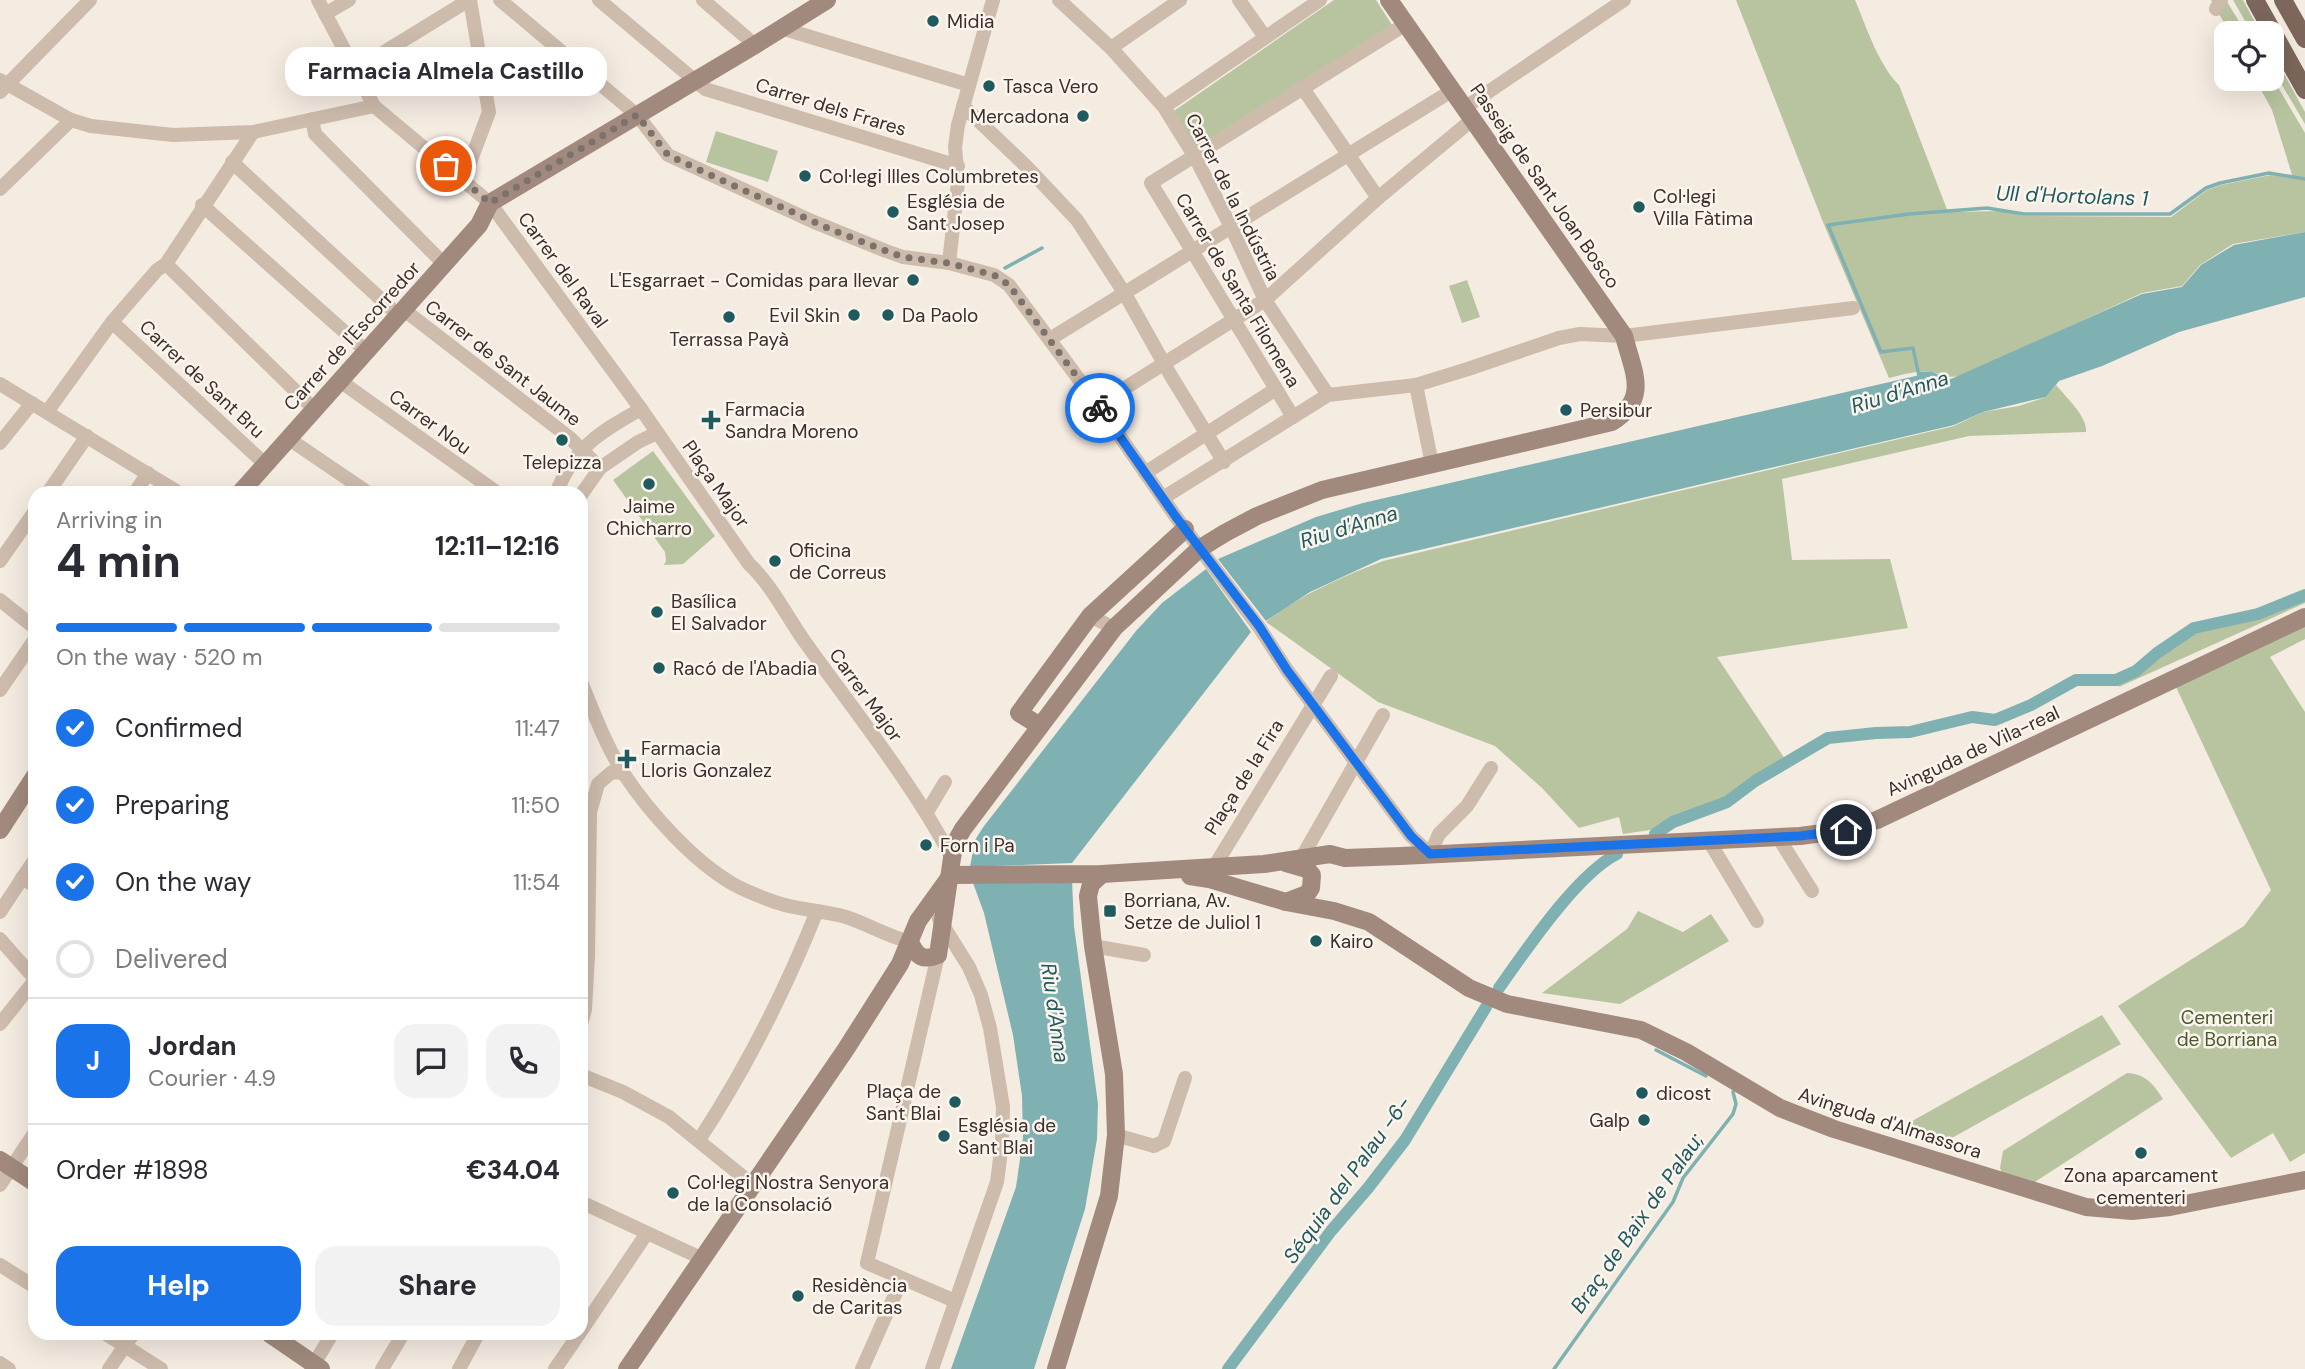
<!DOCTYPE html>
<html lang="en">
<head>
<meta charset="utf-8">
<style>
  :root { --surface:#fff; --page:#f2f2f3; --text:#2b2b33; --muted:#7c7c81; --line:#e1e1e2; --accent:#1a73e8 }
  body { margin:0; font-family:"DM Sans",sans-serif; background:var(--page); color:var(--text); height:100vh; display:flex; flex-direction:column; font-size:26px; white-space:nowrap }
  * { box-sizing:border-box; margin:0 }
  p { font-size:23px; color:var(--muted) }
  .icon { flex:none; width:38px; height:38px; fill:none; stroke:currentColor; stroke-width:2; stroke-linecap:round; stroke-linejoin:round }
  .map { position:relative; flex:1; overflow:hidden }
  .sheet { position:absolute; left:28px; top:486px; width:560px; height:854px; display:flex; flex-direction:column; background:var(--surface); border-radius:21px; box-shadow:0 7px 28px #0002 }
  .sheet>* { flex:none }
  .fabs { position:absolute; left:2214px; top:21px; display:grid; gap:14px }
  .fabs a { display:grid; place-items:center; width:70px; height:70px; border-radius:14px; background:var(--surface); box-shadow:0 7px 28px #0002; font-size:35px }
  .pin { position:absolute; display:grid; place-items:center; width:60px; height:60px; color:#fff; margin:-30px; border:4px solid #fff; border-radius:50%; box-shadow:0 2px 7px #0007 }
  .courier { position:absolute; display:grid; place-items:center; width:70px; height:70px; margin:-35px; border:5px solid #1a73e8; border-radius:50%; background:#fff; color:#222; box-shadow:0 2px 9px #0007 }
  .bubble { position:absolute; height:49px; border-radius:21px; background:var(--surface); box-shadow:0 7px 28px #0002; font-size:23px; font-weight:700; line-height:49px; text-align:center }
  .summary em { font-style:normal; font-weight:700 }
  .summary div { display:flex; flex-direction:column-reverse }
  .summary { display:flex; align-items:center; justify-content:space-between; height:119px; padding:0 28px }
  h1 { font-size:46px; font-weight:700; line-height:52px }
  .bar { display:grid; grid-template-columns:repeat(4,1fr); gap:10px 7px; align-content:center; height:84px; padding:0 28px }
  .bar i { height:9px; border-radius:5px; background:var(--line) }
  .bar .active { background:var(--accent) }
  .bar p { grid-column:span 4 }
  .line { display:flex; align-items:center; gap:18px; padding:0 28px; border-top:2px solid var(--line) }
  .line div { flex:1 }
  .round { display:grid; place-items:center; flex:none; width:74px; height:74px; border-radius:21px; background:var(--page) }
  ol { padding:0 28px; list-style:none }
  li { display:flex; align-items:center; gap:21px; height:77px }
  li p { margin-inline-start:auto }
  li .icon { padding:7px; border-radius:50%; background:var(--accent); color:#fff; stroke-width:4 }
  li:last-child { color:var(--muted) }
  li i { width:38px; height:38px; border:4px solid var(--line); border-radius:50% }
  .button { display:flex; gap:14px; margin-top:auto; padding:14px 28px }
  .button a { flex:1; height:80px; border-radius:21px; background:var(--accent); color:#fff; font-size:28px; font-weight:700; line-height:80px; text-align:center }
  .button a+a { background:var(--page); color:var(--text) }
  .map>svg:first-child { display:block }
</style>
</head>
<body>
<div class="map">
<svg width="2305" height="1369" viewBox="0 0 2305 1369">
  <rect width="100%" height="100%" fill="#f4ebe1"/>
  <g fill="#b8c4a0">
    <path d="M1334 0H1376L1392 25 1193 149 1171 113Z"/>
    <path d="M1736 0H1855C1866 26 1879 66 1899 85L1948 212 2002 211 2024 216 2171 217 2207 190 2221 185 2271 175 2293 178 2272 110 2255 79 2272 77 2305 133V232L2233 244 2200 265 2182 286 2142 293 1966 374C1945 381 1946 373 1928 372 1915 371 1902 375 1889 378L1823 222Z"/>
    <path d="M2211 0H2226L2246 33H2230Z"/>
    <path d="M2233 0H2243L2261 33H2252Z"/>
    <path d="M2272 52 2305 112V124L2272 68Z"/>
    <path d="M716 131 778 151 768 182 706 162Z"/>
    <path d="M1467 280 1480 317 1462 323 1449 286Z"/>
    <path d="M2056 385C2065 396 2088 417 2086 432L1969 436 1782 479 1792 560 1890 559 1908 628 1717 657 1787 762 1713 808 1673 821 1657 829 1623 834 1619 817 1579 828 1542 788 1495 746 1378 702 1266 622C1301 594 1342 577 1383 561L1954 426 1983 412 2019 406 2046 397Z"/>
    <path d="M653 451 715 536 683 564 664 565 666 561 665 552 613 480Z"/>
    <path d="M2305 596V603L2119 687 2117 681 2137 671 2157 653 2195 628 2259 614Z"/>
    <path d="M2305 624V639L2270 657 2305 712V1153L2290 1162 2273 1133 2231 1158 2118 1006 2244 926 2271 890 2176 687Z"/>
    <path d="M1638 911 1683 932 1711 914 1729 941 1620 1004 1542 993 1627 929Z"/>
    <path d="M2102 1015 2121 1044 1941 1144 1896 1130Z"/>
    <path d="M2127 1073C2146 1074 2153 1084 2163 1099L2030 1185 2003 1176 2000 1168 2003 1151Z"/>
  </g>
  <g fill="#7fb0b2">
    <path d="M2305 232V297L2179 332 2102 366 2059 381 2046 397 1983 412 1954 425 1381 559 1310 592 1266 621 1218 559 1316 517 1363 503 1920 375V372H1932L1951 379 2142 294 2182 287 2201 265 2234 245Z"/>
    <path d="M1206 569 1251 632 1072 863 970 867 975 840 984 826 1136 631 1162 603Z"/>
    <path d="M1072 880 1074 926 1098 1104 1097 1139 1085 1209 1034 1369H951L1016 1187 1023 1138 1022 1096 1013 1035 984 913 973 883Z"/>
  </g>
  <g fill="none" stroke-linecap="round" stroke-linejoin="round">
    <g stroke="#7fb0b2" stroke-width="3.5">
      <path d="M1005 268 1042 248"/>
      <path d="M1919 376 1913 348 1881 352 1828 225 1909 214 1987 208 2024 214H2170L2206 188 2220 183 2269 173 2305 179"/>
      <path d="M1656 1050 1706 1076"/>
      <path d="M1554 1369 1673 1202 1683 1178 1733 1114 1736 1104 1733 1092"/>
    </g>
    <g stroke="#7fb0b2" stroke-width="12">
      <path d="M1655 834 1673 822 1727 802 1755 781 1828 738 1876 733 1910 732 1972 717 1995 720 2031 705 2076 680H2116L2136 671 2157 653 2194 628 2258 614 2305 595"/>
      <path d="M1499 988C1526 950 1577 874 1617 854"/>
      <path d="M1228 1369 1331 1231 1368 1188 1405 1140 1486 1007"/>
    </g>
    <g stroke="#cdbbac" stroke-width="14">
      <path d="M318 0 374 106 490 203 641 409 749 564C772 585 787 617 805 642 855 712 911 781 952 858"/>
      <path d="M500 0 637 115 668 155 814 222 886 251 903 257 949 263 994 275 1009 285 1098 405 1176 517 1259 627 1287 670 1411 836 1430 854 1439 834 1467 806 1491 768"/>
      <path d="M599 0 705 89 958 166"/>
      <path d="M703 0 755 45"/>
      <path d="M1059 0 1111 48 1164 107 1195 157 1231 227 1265 300 1328 395"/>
      <path d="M1239 0 1265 37"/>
      <path d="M2216 9 2221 0"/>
      <path d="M325 14 349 0"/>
      <path d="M781 28 969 85"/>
      <path d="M1111 48 1180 0"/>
      <path d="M355 70 469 0"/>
      <path d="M0 80 71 120 91 126 173 135 253 132 374 106"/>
      <path d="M1302 87 1378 198"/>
      <path d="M0 92 90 0"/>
      <path d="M963 106 1027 167 1077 220 1125 294 1171 376 1224 462"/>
      <path d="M1164 107 1320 0"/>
      <path d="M1466 107 1624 0"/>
      <path d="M312 119 315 134 444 264"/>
      <path d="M232 162 398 315 408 313 570 438 600 468"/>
      <path d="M463 181 489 112 470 0"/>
      <path d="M0 189 71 120"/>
      <path d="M202 205 366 351"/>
      <path d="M949 263 958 182 955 147 958 125 993 0"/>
      <path d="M166 264 314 409"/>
      <path d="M112 322 265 464"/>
      <path d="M1050 339 1453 90"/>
      <path d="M340 381 499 494"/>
      <path d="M0 384 181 494"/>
      <path d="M1416 385 1432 464"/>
      <path d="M1098 405 1265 300 1378 198 1473 119"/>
      <path d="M47 412 112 322 157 270 166 264 253 132"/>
      <path d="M1293 417 1151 183 1406 24"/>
      <path d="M289 439 370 494"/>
      <path d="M0 443 32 403"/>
      <path d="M1145 473 1276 389"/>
      <path d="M47 494 87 436"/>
      <path d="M134 494 148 473"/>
      <path d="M556 494C573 448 600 432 641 409"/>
      <path d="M581 495 600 468 638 442 657 433"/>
      <path d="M1163 498 1328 395 1416 385 1468 369 1559 338 1580 334 1624 336 1853 308"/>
      <path d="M0 561 35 511"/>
      <path d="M0 600 35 628"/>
      <path d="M1090 616 1114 628"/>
      <path d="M581 682C594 713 606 746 624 774 649 812 693 861 733 884 745 891 759 896 772 901 795 910 822 910 846 917 868 924 886 936 910 942"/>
      <path d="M0 690 35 639"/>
      <path d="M927 812 945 782"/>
      <path d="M1778 837 1812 891"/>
      <path d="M1709 841 1757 921"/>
      <path d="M1302 857 1383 715"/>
      <path d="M1214 867 1331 676"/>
      <path d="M22 878 35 886"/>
      <path d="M0 912 35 859"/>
      <path d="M0 939 35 979"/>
      <path d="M1093 946 1144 955"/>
      <path d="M938 955 867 1263 955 1301"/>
      <path d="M0 1024 35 980"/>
      <path d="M581 1025 585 1009 588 956 590 812 598 784 612 772 623 773"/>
      <path d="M581 1075 623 1092 669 1117 753 1185"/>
      <path d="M1116 1135 1154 1146 1164 1141 1185 1078"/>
      <path d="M699 1140C747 1067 785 991 817 911"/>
      <path d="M0 1185 35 1132"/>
      <path d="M581 1202 703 1259"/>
      <path d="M0 1265 35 1287"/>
      <path d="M581 1331 647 1233"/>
      <path d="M106 1334 161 1369"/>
      <path d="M0 1363 9 1369"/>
      <path d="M109 1369 133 1334"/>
      <path d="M311 1369 332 1334"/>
      <path d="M382 1369 403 1334"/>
      <path d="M459 1369 478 1334"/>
      <path d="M555 1369 579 1334"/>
      <path d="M862 1369 902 1279"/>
      <path d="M932 1369 997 1182 1002 1143 1003 1107 990 1028 981 995 969 967 939 919"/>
    </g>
    <g stroke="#a18a7d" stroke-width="18">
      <path d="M239 494 479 225 490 203 755 45 827 0"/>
      <path d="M1040 726 1019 713 1090 616 1185 529"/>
      <path d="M0 830 35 776"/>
      <path d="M1286 863 1307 869 1312 875 1311 888 1307 894 1286 902"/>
      <path d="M951 875 1102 874 1264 864 1330 854 1345 858 1401 856 1800 836 1846 830 1877 820 2305 617"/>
      <path d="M1190 876 1209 879 1286 902 1334 911 1369 922 1469 988 1507 1004 1641 1030 1686 1052 1780 1108 1834 1129 2086 1207 2132 1211 2170 1207 2305 1180"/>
      <path d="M910 942C917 957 923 961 938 955L952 858 955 843 963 829 1114 628 1199 549 1225 533 1257 516 1322 490 1612 422C1650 398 1633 372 1624 336L1389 0"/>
      <path d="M0 1160 35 1183"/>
      <path d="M270 1334 321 1369"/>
      <path d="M627 1369 846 1049 900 964 918 921 949 878"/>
      <path d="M1056 1369 1109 1196 1116 1135 1114 1074 1093 946 1088 896 1091 884 1102 874"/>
    </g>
    <g stroke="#7d675c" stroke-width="18">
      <path d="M2255 0 2305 90"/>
      <path d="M2283 0 2305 39"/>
    </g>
  </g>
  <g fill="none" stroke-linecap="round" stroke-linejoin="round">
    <path stroke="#7c716b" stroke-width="7" stroke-dasharray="0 12.6" d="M446 166 490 203 637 115 668 155 708 174 830 229 886 251 903 257 948 263 994 275 1009 285 1100 408"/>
    <path stroke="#1a73e8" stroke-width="9" d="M1100 408 1176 517 1259 626 1287 670 1411 836 1430 854 1800 836 1846 830"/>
  </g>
  <g fill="#1f5a5e" stroke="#fbf5ee" stroke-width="2.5">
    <circle cx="933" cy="21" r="7"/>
    <circle cx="989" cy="86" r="7"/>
    <circle cx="1083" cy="116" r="7"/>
    <circle cx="805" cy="176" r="7"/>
    <circle cx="1639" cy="207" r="7"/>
    <circle cx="893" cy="212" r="7"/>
    <circle cx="913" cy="280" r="7"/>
    <circle cx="854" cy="315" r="7"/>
    <circle cx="888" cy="315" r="7"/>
    <circle cx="729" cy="317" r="7"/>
    <circle cx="1566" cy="410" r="7"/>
    <path d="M707.5 409.5h7v7h7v7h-7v7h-7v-7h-7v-7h7z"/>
    <circle cx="562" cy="440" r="7"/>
    <circle cx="649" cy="484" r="7"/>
    <circle cx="775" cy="561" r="7"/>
    <circle cx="657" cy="612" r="7"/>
    <circle cx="659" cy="668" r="7"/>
    <path d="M623.5 748.5h7v7h7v7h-7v7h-7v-7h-7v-7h7z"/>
    <circle cx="926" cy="845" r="7"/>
    <rect x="1103" y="904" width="14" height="14" rx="3.5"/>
    <circle cx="1316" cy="941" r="7"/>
    <circle cx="1642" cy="1093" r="7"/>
    <circle cx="955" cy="1102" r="7"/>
    <circle cx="1644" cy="1120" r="7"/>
    <circle cx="944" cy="1136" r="7"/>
    <circle cx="2141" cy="1153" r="7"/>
    <circle cx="673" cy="1193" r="7"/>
    <circle cx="798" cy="1296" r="7"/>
  </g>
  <g text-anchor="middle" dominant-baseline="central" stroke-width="5" stroke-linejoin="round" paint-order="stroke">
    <g font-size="19" fill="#3b302b" stroke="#fbf5ee" text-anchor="start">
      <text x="947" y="21">Midia</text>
      <text x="1003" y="86">Tasca Vero</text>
      <text x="1069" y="116" text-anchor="end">Mercadona</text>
      <text x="819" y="176">Col·legi Illes Columbretes</text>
      <text x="1653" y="196">Col·legi<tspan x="1653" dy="22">Villa Fàtima</tspan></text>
      <text x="907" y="201">Església de<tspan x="907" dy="22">Sant Josep</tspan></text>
      <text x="899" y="280" text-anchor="end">L'Esgarraet - Comidas para llevar</text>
      <text x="840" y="315" text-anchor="end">Evil Skin</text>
      <text x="902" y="315">Da Paolo</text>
      <text x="729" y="339" text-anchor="middle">Terrassa Payà</text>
      <text x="725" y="409">Farmacia<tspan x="725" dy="22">Sandra Moreno</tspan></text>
      <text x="1580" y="410">Persibur</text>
      <text x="562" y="462" text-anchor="middle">Telepizza</text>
      <text x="649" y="506" text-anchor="middle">Jaime<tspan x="649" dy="22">Chicharro</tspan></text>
      <text x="789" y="550">Oficina<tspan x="789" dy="22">de Correus</tspan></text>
      <text x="671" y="601">Basílica<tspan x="671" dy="22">El Salvador</tspan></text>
      <text x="673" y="668">Racó de l'Abadia</text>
      <text x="641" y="748">Farmacia<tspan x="641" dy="22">Lloris Gonzalez</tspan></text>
      <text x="940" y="845">Forn i Pa</text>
      <text x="1124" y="900">Borriana, Av.<tspan x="1124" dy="22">Setze de Juliol 1</tspan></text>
      <text x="1330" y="941">Kairo</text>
      <text x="941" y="1091" text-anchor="end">Plaça de<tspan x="941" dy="22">Sant Blai</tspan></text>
      <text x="1656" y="1093">dicost</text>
      <text x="1630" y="1120" text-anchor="end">Galp</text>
      <text x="958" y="1125">Església de<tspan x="958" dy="22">Sant Blai</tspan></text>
      <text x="2141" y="1175" text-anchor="middle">Zona aparcament<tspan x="2141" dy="22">cementeri</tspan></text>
      <text x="687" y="1182">Col·legi Nostra Senyora<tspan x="687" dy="22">de la Consolació</tspan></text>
      <text x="812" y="1285">Residència<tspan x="812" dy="22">de Caritas</tspan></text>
    </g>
    <g font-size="19" fill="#3b302b" stroke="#fbf5ee">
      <text transform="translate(831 107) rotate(17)">Carrer dels Frares</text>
      <text transform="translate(1545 186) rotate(55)">Passeig de Sant Joan Bosco</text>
      <text transform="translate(1233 197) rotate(63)">Carrer de la Indústria</text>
      <text transform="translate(563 270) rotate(54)">Carrer del Raval</text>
      <text transform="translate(1238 290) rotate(59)">Carrer de Santa Filomena</text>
      <text transform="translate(352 336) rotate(-48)">Carrer de l'Escorredor</text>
      <text transform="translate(503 363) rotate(38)">Carrer de Sant Jaume</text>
      <text transform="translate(202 379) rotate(43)">Carrer de Sant Bru</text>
      <text transform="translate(430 422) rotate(36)">Carrer Nou</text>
      <text transform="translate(716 484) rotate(55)">Plaça Major</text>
      <text transform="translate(866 695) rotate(54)">Carrer Major</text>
      <text transform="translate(1973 751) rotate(-25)">Avinguda de Vila-real</text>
      <text transform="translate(1244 777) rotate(-58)">Plaça de la Fira</text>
      <text transform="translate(1890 1123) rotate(18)">Avinguda d'Almassora</text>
    </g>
    <g font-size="19" fill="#4a5a2e" stroke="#fbf5ee">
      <text x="2227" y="1017">Cementeri<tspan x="2227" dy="22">de Borriana</tspan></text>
    </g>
    <g font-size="21" font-style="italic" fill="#1f5a5e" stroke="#fbf5ee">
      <text transform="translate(2072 196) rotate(2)">Ull d'Hortolans 1</text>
      <text transform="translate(1900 392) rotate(-17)">Riu d'Anna</text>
      <text transform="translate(1349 527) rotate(-17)">Riu d'Anna</text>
      <text transform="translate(1055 1013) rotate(82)">Riu d'Anna</text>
      <text transform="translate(1347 1180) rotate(-54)">Séquia del Palau -6-</text>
      <text transform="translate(1637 1223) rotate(-55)">Braç de Baix de Palau;</text>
    </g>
  </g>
</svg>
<div class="fabs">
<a><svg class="icon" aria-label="locate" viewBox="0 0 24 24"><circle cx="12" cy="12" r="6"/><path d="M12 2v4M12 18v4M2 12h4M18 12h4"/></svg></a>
</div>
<div class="pin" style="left:446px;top:166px;background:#ea580c"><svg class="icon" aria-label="bag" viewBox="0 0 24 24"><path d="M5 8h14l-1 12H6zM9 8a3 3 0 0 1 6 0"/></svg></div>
<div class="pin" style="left:1846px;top:830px;background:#1f2937"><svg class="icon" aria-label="home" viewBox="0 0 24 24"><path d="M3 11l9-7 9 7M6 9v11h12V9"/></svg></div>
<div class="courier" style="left:1100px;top:408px"><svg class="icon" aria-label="bike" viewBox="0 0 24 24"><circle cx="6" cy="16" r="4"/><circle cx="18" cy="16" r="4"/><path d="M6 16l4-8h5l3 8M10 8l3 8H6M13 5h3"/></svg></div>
<div class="bubble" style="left:285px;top:47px;width:322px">Farmacia Almela Castillo</div>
<section class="sheet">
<div class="summary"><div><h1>4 min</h1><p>Arriving in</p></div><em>12:11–12:16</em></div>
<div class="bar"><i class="active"></i><i class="active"></i><i class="active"></i><i></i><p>On the way · 520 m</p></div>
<ol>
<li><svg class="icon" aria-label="check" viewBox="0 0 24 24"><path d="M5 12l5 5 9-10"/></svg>Confirmed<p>11:47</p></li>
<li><svg class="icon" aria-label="check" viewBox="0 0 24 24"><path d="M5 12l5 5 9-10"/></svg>Preparing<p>11:50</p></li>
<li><svg class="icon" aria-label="check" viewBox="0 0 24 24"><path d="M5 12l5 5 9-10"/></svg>On the way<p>11:54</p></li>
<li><i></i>Delivered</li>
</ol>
<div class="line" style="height:126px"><b class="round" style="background:var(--accent);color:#fff">J</b><div><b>Jordan</b><p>Courier · 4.9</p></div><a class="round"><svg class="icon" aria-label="chat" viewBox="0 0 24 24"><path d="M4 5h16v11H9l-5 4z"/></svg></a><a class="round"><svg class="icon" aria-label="phone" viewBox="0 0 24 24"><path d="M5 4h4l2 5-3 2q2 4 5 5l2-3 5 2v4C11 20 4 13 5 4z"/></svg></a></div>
<div class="line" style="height:91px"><div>Order #1898</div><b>€34.04</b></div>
<div class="button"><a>Help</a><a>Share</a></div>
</section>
</div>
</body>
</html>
